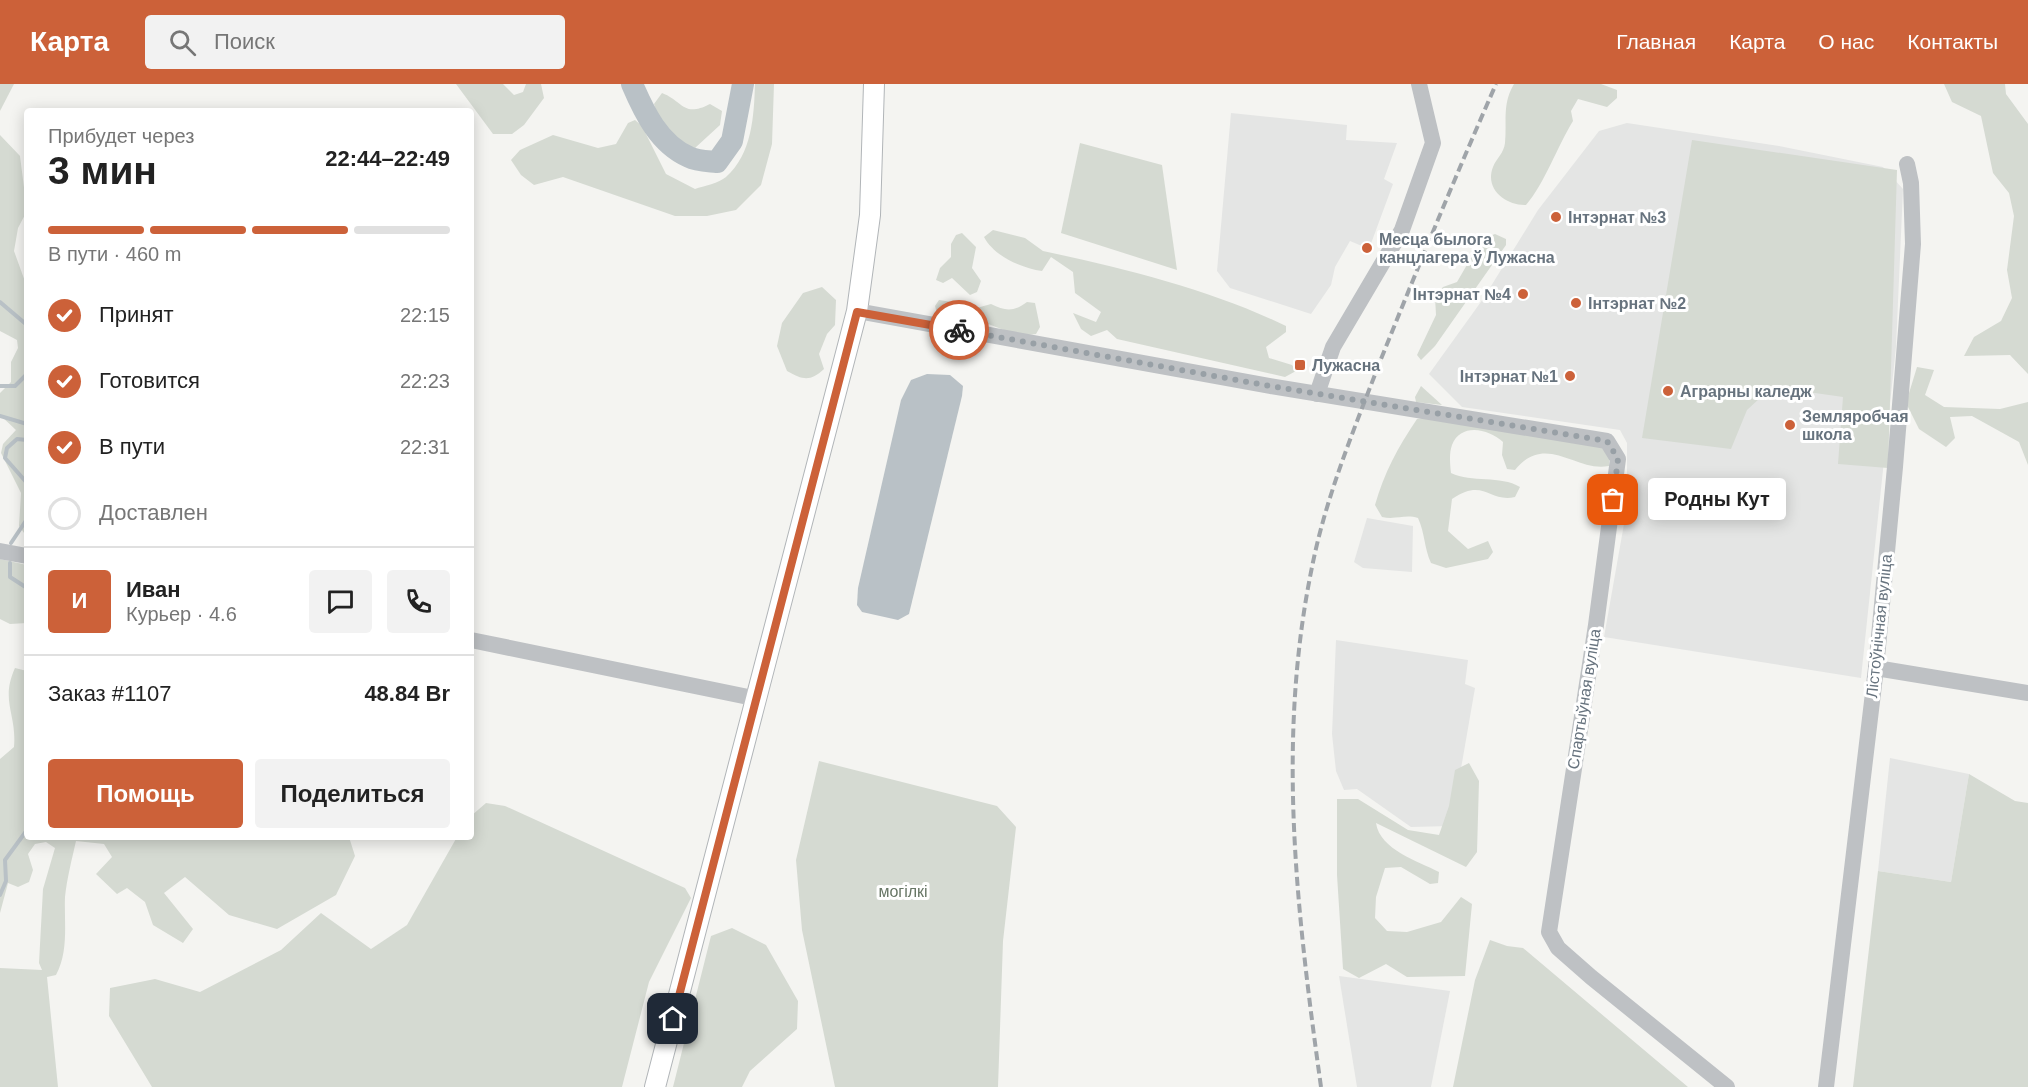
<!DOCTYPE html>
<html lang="ru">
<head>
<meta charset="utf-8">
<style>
  :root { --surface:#fff; --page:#f2f2f2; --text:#222; --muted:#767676; --line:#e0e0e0; --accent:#cc6139 }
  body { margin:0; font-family:Helvetica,sans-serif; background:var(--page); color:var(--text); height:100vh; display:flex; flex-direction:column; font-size:22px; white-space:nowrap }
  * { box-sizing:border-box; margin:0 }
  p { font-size:20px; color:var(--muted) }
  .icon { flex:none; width:33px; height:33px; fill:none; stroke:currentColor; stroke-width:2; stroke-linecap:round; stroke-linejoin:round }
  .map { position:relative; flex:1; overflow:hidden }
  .panel { position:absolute; left:24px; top:24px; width:450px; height:732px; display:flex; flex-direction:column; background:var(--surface); border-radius:6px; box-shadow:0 3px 15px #0003 }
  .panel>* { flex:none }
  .pin { position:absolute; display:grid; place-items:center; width:51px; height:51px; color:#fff; margin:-26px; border-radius:12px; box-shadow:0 3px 9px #0006 }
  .courier { position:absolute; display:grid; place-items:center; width:60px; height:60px; margin:-30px; border:4px solid #cc6139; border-radius:50%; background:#fff; color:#222; box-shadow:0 2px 8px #0007 }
  .bubble { position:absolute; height:42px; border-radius:6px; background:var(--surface); box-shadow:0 3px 15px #0003; font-size:20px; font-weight:800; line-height:42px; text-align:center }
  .headline em { font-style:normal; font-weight:800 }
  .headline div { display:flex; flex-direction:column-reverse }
  .headline { display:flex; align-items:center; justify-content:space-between; height:102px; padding:0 24px }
  h1 { font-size:39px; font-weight:800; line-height:45px }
  .bar { display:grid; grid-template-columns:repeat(4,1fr); gap:9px 6px; align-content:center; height:72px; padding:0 24px }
  .bar i { height:8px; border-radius:4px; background:var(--line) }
  .bar .active { background:var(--accent) }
  .bar p { grid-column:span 4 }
  .line { display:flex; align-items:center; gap:15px; padding:0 24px; border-top:2px solid var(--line) }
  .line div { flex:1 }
  .round { display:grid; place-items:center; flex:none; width:63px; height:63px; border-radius:6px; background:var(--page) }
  ol { padding:0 24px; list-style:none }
  li { display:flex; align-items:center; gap:18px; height:66px }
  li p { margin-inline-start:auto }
  li .icon { padding:6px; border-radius:50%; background:var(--accent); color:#fff; stroke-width:4 }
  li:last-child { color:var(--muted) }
  li i { width:33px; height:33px; border:3px solid var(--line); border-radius:50% }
  .cta { display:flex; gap:12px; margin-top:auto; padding:12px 24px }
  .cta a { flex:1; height:69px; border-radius:6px; background:var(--accent); color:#fff; font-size:24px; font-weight:800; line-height:69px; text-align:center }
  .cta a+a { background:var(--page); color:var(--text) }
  header { display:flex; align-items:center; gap:36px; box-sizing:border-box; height:84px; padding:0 30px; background:var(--accent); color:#fff }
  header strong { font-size:28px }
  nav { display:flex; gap:33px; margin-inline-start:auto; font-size:21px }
  .search { width:420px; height:54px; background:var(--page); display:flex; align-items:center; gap:15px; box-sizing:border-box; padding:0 21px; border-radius:6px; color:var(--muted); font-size:22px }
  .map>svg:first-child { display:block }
</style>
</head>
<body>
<header>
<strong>Карта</strong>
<div class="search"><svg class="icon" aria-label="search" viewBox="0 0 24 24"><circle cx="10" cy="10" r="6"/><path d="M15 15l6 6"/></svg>Поиск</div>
<nav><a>Главная</a><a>Карта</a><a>О нас</a><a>Контакты</a></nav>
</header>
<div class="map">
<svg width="2028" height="1003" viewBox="0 0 2028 1003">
  <rect width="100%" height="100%" fill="#f4f4f1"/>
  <g fill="#e4e5e4">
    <path d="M1231 29 1347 41 1346 56 1397 59 1384 95 1393 100 1369 165 1350 157 1335 183 1331 201 1311 230 1230 204 1217 187Z"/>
    <path d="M1627 39 1779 62 1883 83 1903 105 1896 263 1861 594 1604 553 1627 423V359L1620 346 1462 323 1429 290 1483 215 1538 126 1599 47Z"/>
    <path d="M1367 434 1413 442 1412 488 1363 484 1354 478Z"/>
    <path d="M1336 556 1468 576 1465 600 1475 604 1451 742 1411 743 1357 705 1344 706 1336 687 1332 650Z"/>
    <path d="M1890 674 1969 690 1951 798 1878 787Z"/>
    <path d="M1339 892 1450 907 1431 1003H1357Z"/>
  </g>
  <g fill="#d5dad2">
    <path d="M0 0H14L0 27Z"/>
    <path d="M456 0H503L514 11 523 8 526 0H541L544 14 524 41 512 50H493Z"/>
    <path d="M755 0H774L772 60 761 101 736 126 707 132H675L563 93 534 101 521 91 511 76 520 66 553 51 598 64 616 60 628 39 635 36 642 42 666 90 695 105C704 102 719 99 726 93 752 70 754 32 755 0Z"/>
    <path d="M1514 0H1601L1617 6V14L1607 23 1578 15 1571 27 1573 37C1557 63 1545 99 1526 121 1507 122 1484 106 1493 83 1496 75 1504 69 1505 59 1507 37 1502 20 1514 0Z"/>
    <path d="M1944 0H2005L2006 10 2028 40V290L2010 271 1964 272 1974 253 2001 237 2012 214 2007 186 2014 132 2009 109 1993 89 1981 32 1952 18Z"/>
    <path d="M662 9C683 17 683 34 710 20L722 27 720 41 695 64C672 58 660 42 654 20Z"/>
    <path d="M0 51 20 72 27 127 18 144 14 167 27 203V453L19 442 21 409 1 369 3 360 16 346 0 331V309L11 298V278L18 264 17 256 0 247Z"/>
    <path d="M1692 56 1897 86 1888 384 1838 380 1843 313 1772 303 1747 326 1731 365 1642 354Z"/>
    <path d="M1080 59 1162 81 1177 186 1061 149Z"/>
    <path d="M993 146 1025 154 1043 167C1123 184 1212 206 1286 242V248L1266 263 1269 274 1292 281 1296 287 1285 293 1117 255 1107 246 1091 252 1081 245 1073 229 1096 238 1101 228 1075 209 1073 188 1051 173 1042 187C1021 184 994 172 984 153Z"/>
    <path d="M962 149 976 163 972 184 981 197 977 208 970 211 952 194 943 199 936 196 940 184 951 173V160L956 151Z"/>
    <path d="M1495 150 1506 155V161L1435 262 1421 276 1417 271 1436 231 1435 213 1443 203 1457 198 1482 155Z"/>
    <path d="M822 203 836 216 835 241 827 250 819 270 824 285C810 298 803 296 787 287L777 262 782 239 803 209Z"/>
    <path d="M939 216 952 218 966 227 991 220C1005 227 1014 228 1027 218L1035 219 1040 243 1036 250 1019 252 983 238 938 233 935 222Z"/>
    <path d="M1917 283 1934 286 1925 311 1944 323 2000 325 2028 318V381L2019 358 1972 332 1950 333 1955 354 1946 363 1919 345 1906 319Z"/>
    <path d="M1421 302 1442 321 1416 318 1415 313Z"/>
    <path d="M1434 332 1601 361 1610 367 1609 382C1576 389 1546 348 1515 386L1507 385 1502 371 1503 358C1489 345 1461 338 1452 361 1449 369 1450 380 1451 389 1472 399 1500 391 1520 403L1515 413C1489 419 1484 393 1452 415L1448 447 1468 465 1488 457 1493 468 1488 475 1446 484 1431 479C1424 464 1425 449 1418 434 1405 430 1396 436 1382 433L1375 421C1384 389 1398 363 1417 335Z"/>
    <path d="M0 475 27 481V539L10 540 0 535Z"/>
    <path d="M15 584 27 587V753H349L355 772 336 811 277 845 229 831 185 793 164 809 193 845 183 859 153 841 145 818 127 804 117 810 96 790 112 773 104 760 76 757C72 775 67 794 65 813 64 839 69 867 56 891L47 893 58 1003H0V884L42 886 39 879 43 805 55 764 46 758 35 760 28 770 33 786 29 798 18 803 8 799 0 829V675L14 663C17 630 0 617 15 584Z"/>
    <path d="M819 677 997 722 1016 743 1003 857 998 1003H835L802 846 796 776Z"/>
    <path d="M1469 679 1479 697 1477 768 1466 783 1376 739C1380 766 1418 777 1439 788L1438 799 1430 800 1401 783 1385 784 1376 813 1375 834 1387 847 1407 848 1441 838 1461 813 1472 820 1465 892 1407 893 1386 880 1359 894 1343 885 1337 791V715H1358L1408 746 1439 751 1449 722 1455 686Z"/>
    <path d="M1969 690 2015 717 2028 719V1003H1853L1878 787 1951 798Z"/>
    <path d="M486 719 505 722 685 804 691 814 649 898 622 1003H152L109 932 110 904 155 895 200 908 281 866 321 829 371 865 407 841 457 753H471V732Z"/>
    <path d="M732 844 766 861 798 917 797 945 750 987 742 1003H673L711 852Z"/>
    <path d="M1490 856 1507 862 1523 864 1688 1003H1453L1475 896Z"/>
  </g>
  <path fill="#b9c1c6" d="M927 290 950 291 963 302 962 312 909 530 898 536 862 528 857 521 858 504 901 316 911 296Z"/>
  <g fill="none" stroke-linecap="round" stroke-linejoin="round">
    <g stroke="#b9c1c6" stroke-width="4">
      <path d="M0 218 27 241"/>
      <path d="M0 302H15L27 290"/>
      <path d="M0 332 27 340"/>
      <path d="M27 356 17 355 7 364 5 374 27 399"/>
      <path d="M11 459 27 435"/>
      <path d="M10 479V493L27 504"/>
      <path d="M0 811 6 797 5 776 27 746"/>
    </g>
    <path stroke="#b9c1c6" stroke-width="22" d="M632 0C644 28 659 60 689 73 697 77 708 77 717 78L732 57 743 0"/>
    <defs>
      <path id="major" d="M655 1003 857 227 870 131 874 0"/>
    </defs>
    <use href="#major" stroke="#b1b5b8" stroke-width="22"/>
    <g stroke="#bec1c4" stroke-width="16">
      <path d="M857 227 1270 302 1607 357 1618 375 1596 541 1549 848 1558 864 1591 893 1727 1003"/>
      <path d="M1317 310 1333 263 1402 146 1433 59 1419 0"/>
      <path d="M0 467 27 472"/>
      <path d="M471 556 758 615"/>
      <path d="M1876 584 2028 609"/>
      <path d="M1826 1003 1876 584 1895 383 1913 160 1911 99 1907 80"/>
    </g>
    <use href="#major" stroke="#fff" stroke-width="20"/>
    <path stroke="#9fa4a9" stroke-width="4" stroke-dasharray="9 4.5" stroke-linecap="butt" d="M1321 1003C1297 829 1276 658 1312 483 1326 412 1355 343 1381 275 1418 183 1456 91 1496 0"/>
  </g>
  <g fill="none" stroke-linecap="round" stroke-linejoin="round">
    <path stroke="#98a0a6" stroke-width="6" stroke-dasharray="0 10.8" d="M959 246 1270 302 1607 357 1618 375 1613 416"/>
    <path stroke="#cc6139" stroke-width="8" d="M673 935 857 228 959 246"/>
  </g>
  <g fill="#cc6139" stroke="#fff" stroke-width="2">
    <circle cx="1556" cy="133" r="6"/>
    <circle cx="1367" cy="164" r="6"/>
    <circle cx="1523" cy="210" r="6"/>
    <circle cx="1576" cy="219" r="6"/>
    <rect x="1294" y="275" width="12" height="12" rx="3"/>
    <circle cx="1570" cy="292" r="6"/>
    <circle cx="1668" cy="307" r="6"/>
    <circle cx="1790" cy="341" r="6"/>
  </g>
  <g text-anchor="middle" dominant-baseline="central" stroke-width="6" stroke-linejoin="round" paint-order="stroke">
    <g font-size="16" font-weight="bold" fill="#67737e" stroke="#fff" text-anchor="start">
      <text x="1568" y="133">Інтэрнат №3</text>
      <text x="1379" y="155">Месца былога<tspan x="1379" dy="18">канцлагера ў Лужасна</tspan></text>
      <text x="1511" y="210" text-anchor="end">Інтэрнат №4</text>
      <text x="1588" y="219">Інтэрнат №2</text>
      <text x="1312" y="281">Лужасна</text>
      <text x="1558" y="292" text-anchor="end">Інтэрнат №1</text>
      <text x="1680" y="307">Аграрны каледж</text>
      <text x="1802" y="332">Земляробчая<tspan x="1802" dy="18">школа</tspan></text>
    </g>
    <g font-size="16" fill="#67737e" stroke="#fff">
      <text transform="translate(1879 542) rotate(-84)">Лістоўнічная вуліца</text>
      <text transform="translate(1584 615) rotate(-81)">Спартыўная вуліца</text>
    </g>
    <g font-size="16" fill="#677665" stroke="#fff">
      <text x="903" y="807">могілкі</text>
    </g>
  </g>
</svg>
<div class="pin" style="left:1613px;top:416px;background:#ea580c"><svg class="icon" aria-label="bag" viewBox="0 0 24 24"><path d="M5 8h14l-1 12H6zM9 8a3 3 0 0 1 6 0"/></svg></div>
<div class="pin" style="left:673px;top:935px;background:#1f2937"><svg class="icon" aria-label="home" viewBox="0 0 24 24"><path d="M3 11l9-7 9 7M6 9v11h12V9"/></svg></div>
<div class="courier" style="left:959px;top:246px"><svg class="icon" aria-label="bike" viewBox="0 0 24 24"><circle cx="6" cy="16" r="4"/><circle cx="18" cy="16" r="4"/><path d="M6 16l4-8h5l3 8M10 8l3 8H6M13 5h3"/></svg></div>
<div class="bubble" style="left:1648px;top:394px;width:138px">Родны Кут</div>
<section class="panel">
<div class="headline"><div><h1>3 мин</h1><p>Прибудет через</p></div><em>22:44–22:49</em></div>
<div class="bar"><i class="active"></i><i class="active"></i><i class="active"></i><i></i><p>В пути · 460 m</p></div>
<ol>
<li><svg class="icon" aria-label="check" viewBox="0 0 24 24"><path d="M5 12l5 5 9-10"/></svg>Принят<p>22:15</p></li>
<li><svg class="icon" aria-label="check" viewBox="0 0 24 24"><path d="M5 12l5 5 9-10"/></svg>Готовится<p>22:23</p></li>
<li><svg class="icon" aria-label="check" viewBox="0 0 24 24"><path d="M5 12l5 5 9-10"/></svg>В пути<p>22:31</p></li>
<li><i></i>Доставлен</li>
</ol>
<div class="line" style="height:108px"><b class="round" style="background:var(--accent);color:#fff">И</b><div><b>Иван</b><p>Курьер · 4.6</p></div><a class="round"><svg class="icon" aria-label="chat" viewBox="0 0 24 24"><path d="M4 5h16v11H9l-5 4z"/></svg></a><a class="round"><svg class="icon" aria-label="phone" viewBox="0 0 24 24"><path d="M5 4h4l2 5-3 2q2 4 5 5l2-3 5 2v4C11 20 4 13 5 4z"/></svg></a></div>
<div class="line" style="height:78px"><div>Заказ #1107</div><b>48.84 Br</b></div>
<div class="cta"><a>Помощь</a><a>Поделиться</a></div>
</section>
</div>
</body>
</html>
